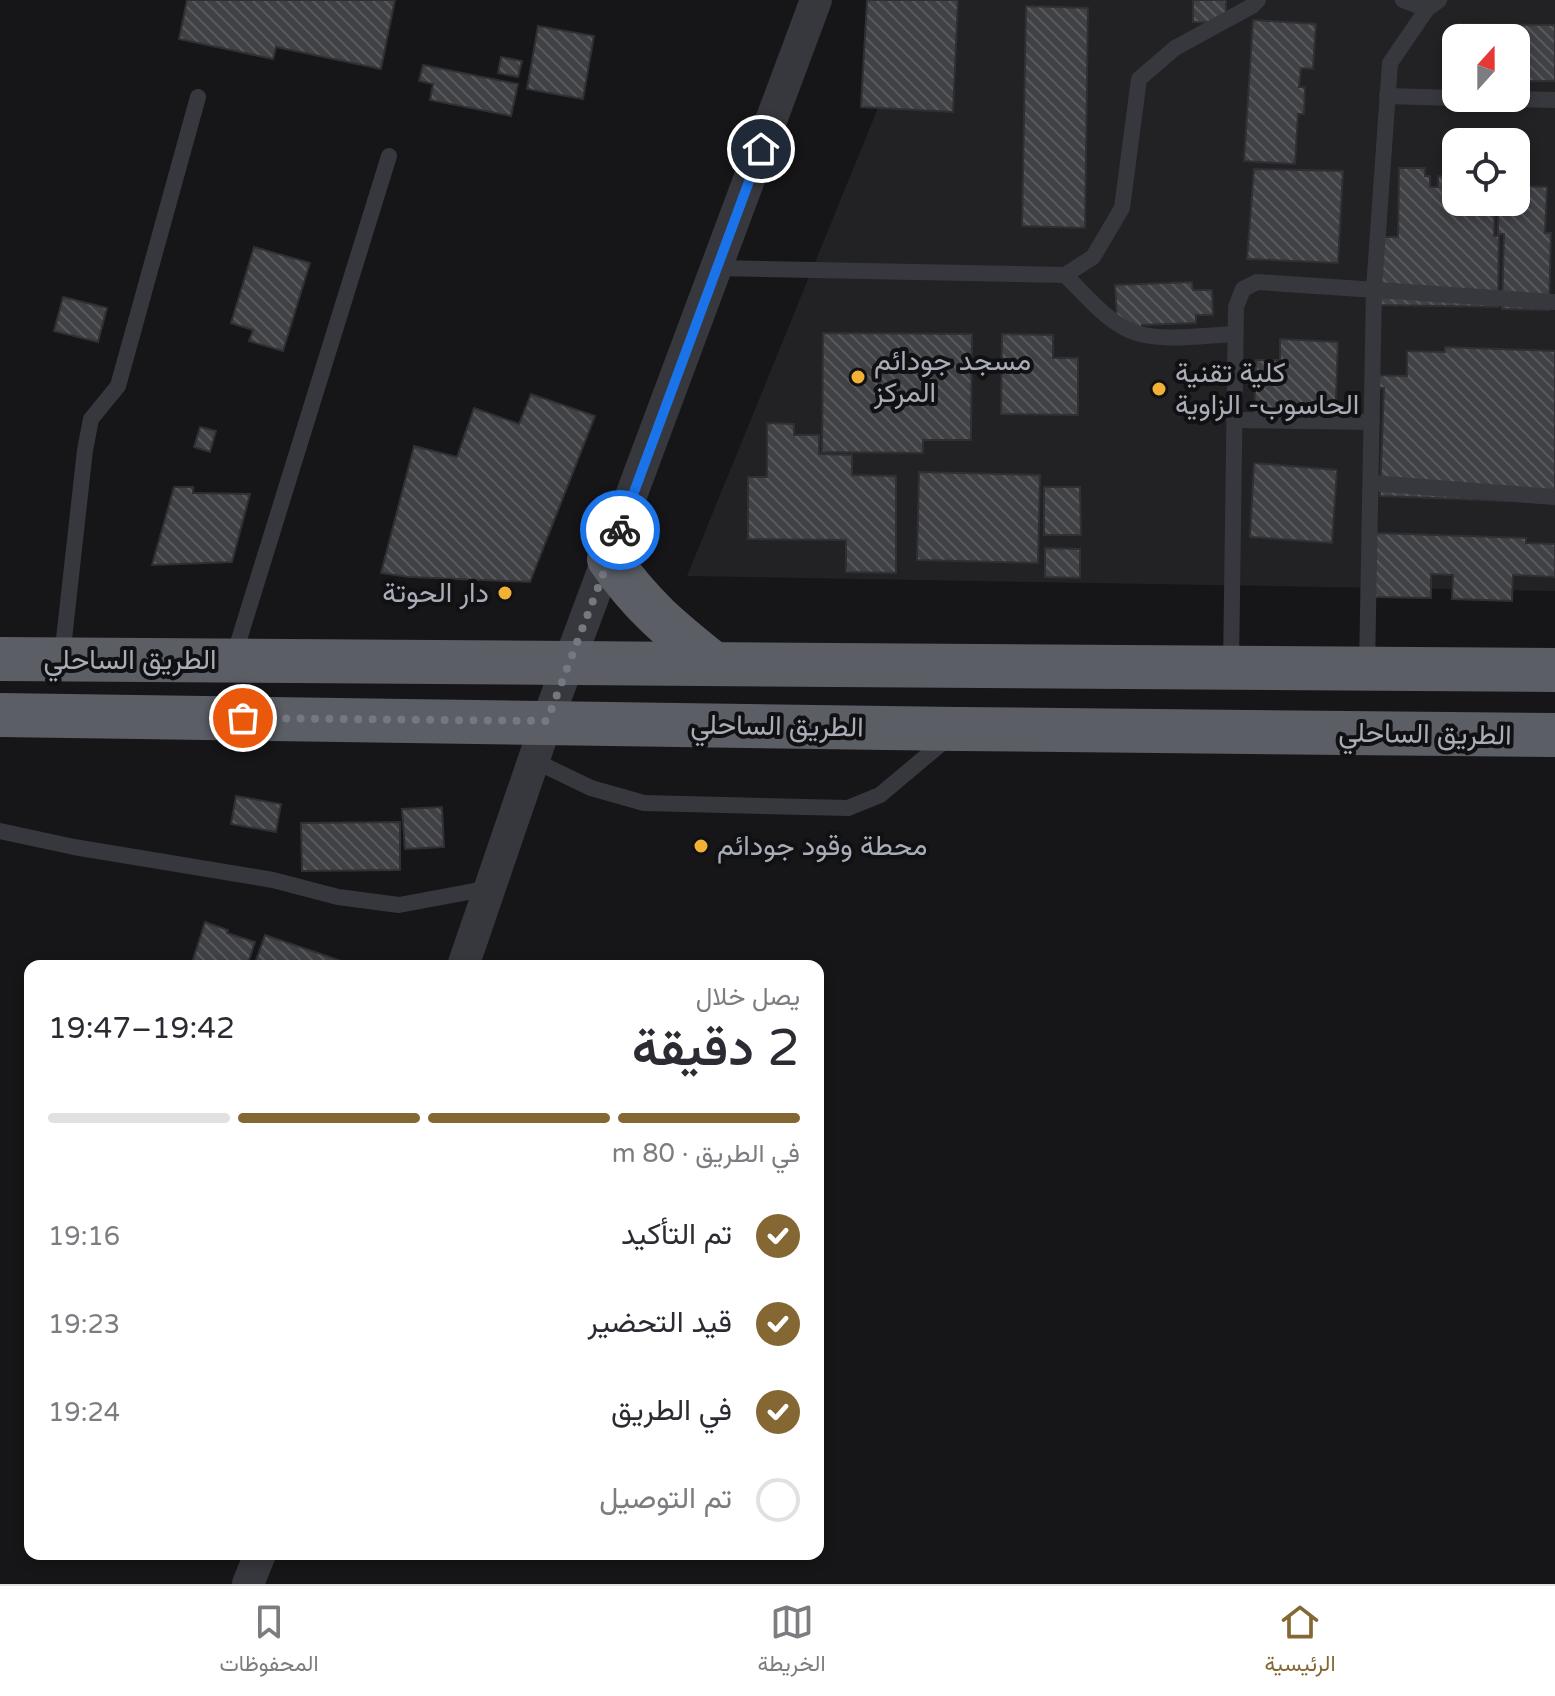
<!DOCTYPE html>
<html lang="ar">
<head>
<meta charset="utf-8">
<style>
  :root { --surface:#fff; --page:#f2f2f3; --text:#2b2b33; --muted:#7c7c81; --line:#e1e1e2; --accent:#856733 }
  body { margin:0; font-family:"Varela Round",Vazirmatn,sans-serif; background:var(--page); color:var(--text); direction:rtl; height:100vh; display:flex; flex-direction:column; font-size:30px; white-space:nowrap }
  * { box-sizing:border-box; margin:0 }
  p { font-size:26px; color:var(--muted) }
  .icon { flex:none; width:44px; height:44px; fill:none; stroke:currentColor; stroke-width:2; stroke-linecap:round; stroke-linejoin:round }
  .map { position:relative; flex:1; overflow:hidden; direction:ltr }
  .sheet { position:absolute; left:24px; top:960px; width:800px; height:600px; display:flex; flex-direction:column; background:var(--surface); border-radius:16px; box-shadow:0 4px 12px #0003; direction:rtl }
  .sheet>* { flex:none }
  .needle { width:52px; rotate:21deg }
  .buttons { position:absolute; left:1442px; top:24px; display:grid; gap:16px }
  .buttons a { display:grid; place-items:center; width:88px; height:88px; border-radius:16px; background:var(--surface); box-shadow:0 4px 12px #0003; font-size:40px }
  .pin { position:absolute; display:grid; place-items:center; width:68px; height:68px; color:#fff; margin:-34px; border:4px solid #fff; border-radius:50%; box-shadow:0 2px 8px #0007 }
  .courier { position:absolute; display:grid; place-items:center; width:80px; height:80px; margin:-40px; border:6px solid #1a73e8; border-radius:50%; background:#fff; color:#222; box-shadow:0 2px 10px #0007 }
  .overview em { font-style:normal; font-weight:600 }
  .overview div { display:flex; flex-direction:column-reverse }
  .overview { display:flex; align-items:center; justify-content:space-between; height:136px; padding:0 24px }
  h1 { font-size:52px; font-weight:600; line-height:60px }
  .bar { display:grid; grid-template-columns:repeat(4,1fr); gap:12px 8px; align-content:center; height:96px; padding:0 24px }
  .bar i { height:10px; border-radius:6px; background:var(--line) }
  .bar .current { background:var(--accent) }
  .bar p { grid-column:span 4 }
  ol { padding:0 24px; list-style:none }
  li { display:flex; align-items:center; gap:24px; height:88px }
  li p { margin-inline-start:auto }
  li .icon { padding:8px; border-radius:50%; background:var(--accent); color:#fff; stroke-width:4 }
  li:last-child { color:var(--muted) }
  li i { width:44px; height:44px; border:4px solid var(--line); border-radius:50% }
  .tab-bar { display:flex; justify-content:space-around; align-items:center; height:112px; border-top:2px solid var(--line); background:var(--surface); font-size:22px; color:var(--muted) }
  .tab-bar a { display:grid; justify-items:center; gap:4px }
  .tab-bar .current { color:var(--accent) }
  .map>svg:first-child { display:block }
</style>
</head>
<body>
<div class="map">
<svg width="1555" height="1584" viewBox="0 0 1555 1584">
  <defs>
    <pattern id="building-back-hatch" width="6" height="6" patternUnits="userSpaceOnUse" patternTransform="scale(2)"><rect width="6" height="6" fill="#404145"/><path d="M-1 5l2 2M0 0l6 6M5-1l2 2" fill="none" stroke="#595a5e"/></pattern>
  </defs>
  <rect width="100%" height="100%" fill="#161618"/>
  <path fill="#222225" fill-rule="evenodd" d="M922 0H1555V591L687 576ZM1456 38H1516V98H1456ZM1456 142H1516V202H1456Z"/>
  <g fill="url(#building-back-hatch)" stroke="#303034" stroke-width="2">
    <path d="M187 0H395L381 69 276 47 273 59 179 39Z"/>
    <path d="M867 0H958L953 112 861 107Z"/>
    <path d="M1193 0H1226V23L1193 22Z"/>
    <path d="M1026 6 1088 8 1085 228 1022 226Z"/>
    <path d="M1253 20 1316 24 1313 69 1301 68 1299 87H1305L1304 114H1298L1295 164 1244 161Z"/>
    <path d="M1458 24 1555 25V81H1516V38H1458Z"/>
    <path d="M538 26 594 36 583 99 527 89Z"/>
    <path d="M501 57 522 61 518 77 498 73Z"/>
    <path d="M423 65 518 84 511 116 430 100 433 84 419 81Z"/>
    <path d="M1399 168H1425V176H1430V187H1438V176L1453 177V168H1456V202H1495L1494 236H1499L1498 307 1378 305 1379 237H1398Z"/>
    <path d="M1254 169 1343 171 1338 263 1247 259Z"/>
    <path d="M1516 186 1547 187 1545 233H1551L1549 310 1502 309 1504 234H1498V202H1516Z"/>
    <path d="M254 247 310 263 283 351 249 341 253 330 231 323Z"/>
    <path d="M1192 282 1193 290H1212L1213 315H1196V323L1142 325V334L1117 322 1115 285Z"/>
    <path d="M63 297 107 308 98 342 54 331Z"/>
    <path d="M823 333 972 334 971 440H923V453L822 452Z"/>
    <path d="M1002 334 1053 335V358H1078V415L1001 414Z"/>
    <path d="M1280 339 1338 342 1335 424 1254 422 1256 360H1280Z"/>
    <path d="M1445 347 1555 351V503L1380 496 1384 388H1370V375L1407 376V351L1445 352Z"/>
    <path d="M531 394 595 416 530 582 409 577 381 573 414 446 457 457 474 408 519 424Z"/>
    <path d="M767 423 794 424V435H819V454L852 455V475L896 476V573L846 572V540L748 539V477H767Z"/>
    <path d="M200 427 216 431 210 452 194 447Z"/>
    <path d="M1254 463 1337 470 1332 543 1250 537Z"/>
    <path d="M919 472 1040 475 1038 563 917 560Z"/>
    <path d="M174 487H193V493L250 494 232 562 152 565Z"/>
    <path d="M1044 487H1080L1081 535H1044Z"/>
    <path d="M1375 533 1526 538V543L1555 544V577L1513 575 1512 601 1452 599 1453 575 1431 574V598L1373 597Z"/>
    <path d="M1045 548 1080 549V578L1045 577Z"/>
    <path d="M236 796 281 804 276 832 231 824Z"/>
    <path d="M442 807 444 847 405 849 402 809Z"/>
    <path d="M400 822V870L302 871 301 823Z"/>
    <path d="M205 922 228 930 227 933 255 942 247 966H191Z"/>
    <path d="M265 935 356 966H254Z"/>
  </g>
  <g fill="none" stroke-linecap="round" stroke-linejoin="round">
    <g stroke="#37383d" stroke-width="16">
      <path d="M1403 0 1427 9"/>
      <path d="M1387 96 1456 98"/>
      <path d="M1470 98 1555 100"/>
      <path d="M717 268 1065 275 1093 257 1122 208 1139 79 1175 48 1252 6 1258 0"/>
      <path d="M1065 275C1084 293 1106 321 1131 331 1158 343 1205 335 1235 334"/>
      <path d="M1234 420 1372 422"/>
      <path d="M1371 483 1555 497"/>
      <path d="M62 657 85 450 91 419 118 386 198 97"/>
      <path d="M233 659 389 156"/>
      <path d="M1231 666 1236 307 1243 289 1257 282 1555 302"/>
      <path d="M1367 667 1374 289 1390 63 1427 9 1439 0"/>
      <path d="M533 760 591 788 644 803 848 808 880 795 948 738"/>
      <path d="M0 831 74 847 273 880 338 897 399 905 490 888"/>
    </g>
    <g stroke="#37383d" stroke-width="32">
      <path d="M463 966 547 721 816 0"/>
      <path d="M248 1584 260 1554"/>
    </g>
    <g stroke="#5b5e65" stroke-width="44">
      <path d="M609 559C642 606 670 629 714 664"/>
      <path d="M0 659 1555 670"/>
      <path d="M0 715 958 729 1555 735"/>
    </g>
  </g>
  <g fill="none" stroke-linecap="round" stroke-linejoin="round">
    <path stroke="#757880" stroke-width="8" stroke-dasharray="0 14.4" d="M243 718 547 721 620 530"/>
    <path stroke="#1a73e8" stroke-width="10" d="M620 530 761 149"/>
  </g>
  <g fill="#f2b134" stroke="#111113" stroke-width="3">
    <circle cx="858" cy="377" r="8"/>
    <circle cx="1159" cy="389" r="8"/>
    <circle cx="505" cy="593" r="8"/>
    <circle cx="701" cy="846" r="8"/>
  </g>
  <g text-anchor="middle" dominant-baseline="central" stroke-width="8" stroke-linejoin="round" paint-order="stroke">
    <g font-size="28" fill="#a8adb8" stroke="#111113" text-anchor="start">
      <text x="874" y="361">مسجد جودائم<tspan x="874" dy="32">المركز</tspan></text>
      <text x="1175" y="373">كلية تقنية<tspan x="1175" dy="32">الحاسوب- الزاوية</tspan></text>
      <text x="489" y="593" text-anchor="end">دار الحوتة</text>
      <text x="717" y="846">محطة وقود جودائم</text>
    </g>
    <g font-size="28" fill="#a8adb8" stroke="#111113">
      <text x="130" y="660">الطريق الساحلي</text>
      <text transform="translate(777 726) rotate(1)">الطريق الساحلي</text>
      <text transform="translate(1425 734) rotate(1)">الطريق الساحلي</text>
    </g>
  </g>
</svg>
<div class="buttons">
<a><svg class="needle" viewBox="-14 -14 28 28"><path d="M0-13l5 13h-10z" fill="#e53935"/><path d="M0 13l5-13h-10z" fill="#7c7c81"/></svg></a>
<a><svg class="icon" aria-label="locate" viewBox="0 0 24 24"><circle cx="12" cy="12" r="6"/><path d="M12 2v4M12 18v4M2 12h4M18 12h4"/></svg></a>
</div>
<div class="pin" style="left:243px;top:718px;background:#ea580c"><svg class="icon" aria-label="bag" viewBox="0 0 24 24"><path d="M5 8h14l-1 12H6zM9 8a3 3 0 0 1 6 0"/></svg></div>
<div class="pin" style="left:761px;top:149px;background:#1f2937"><svg class="icon" aria-label="home" viewBox="0 0 24 24"><path d="M3 11l9-7 9 7M6 9v11h12V9"/></svg></div>
<div class="courier" style="left:620px;top:530px"><svg class="icon" aria-label="bike" viewBox="0 0 24 24"><circle cx="6" cy="16" r="4"/><circle cx="18" cy="16" r="4"/><path d="M6 16l4-8h5l3 8M10 8l3 8H6M13 5h3"/></svg></div>
<section class="sheet">
<div class="overview"><div><h1>2 دقيقة</h1><p>يصل خلال</p></div><em>19:42–19:47</em></div>
<div class="bar"><i class="current"></i><i class="current"></i><i class="current"></i><i></i><p>في الطريق · 80 m</p></div>
<ol>
<li><svg class="icon" aria-label="check" viewBox="0 0 24 24"><path d="M5 12l5 5 9-10"/></svg>تم التأكيد<p>19:16</p></li>
<li><svg class="icon" aria-label="check" viewBox="0 0 24 24"><path d="M5 12l5 5 9-10"/></svg>قيد التحضير<p>19:23</p></li>
<li><svg class="icon" aria-label="check" viewBox="0 0 24 24"><path d="M5 12l5 5 9-10"/></svg>في الطريق<p>19:24</p></li>
<li><i></i>تم التوصيل</li>
</ol>
</section>
</div>
<nav class="tab-bar">
<a class="current"><svg class="icon" aria-label="home" viewBox="0 0 24 24"><path d="M3 11l9-7 9 7M6 9v11h12V9"/></svg>الرئيسية</a>
<a><svg class="icon" aria-label="map" viewBox="0 0 24 24"><path d="M3 6l6-2 6 2 6-2v14l-6 2-6-2-6 2zM9 4v14M15 6v14"/></svg>الخريطة</a>
<a><svg class="icon" aria-label="saved" viewBox="0 0 24 24"><path d="M7 4h10v16l-5-4-5 4z"/></svg>المحفوظات</a>
</nav>
</body>
</html>
